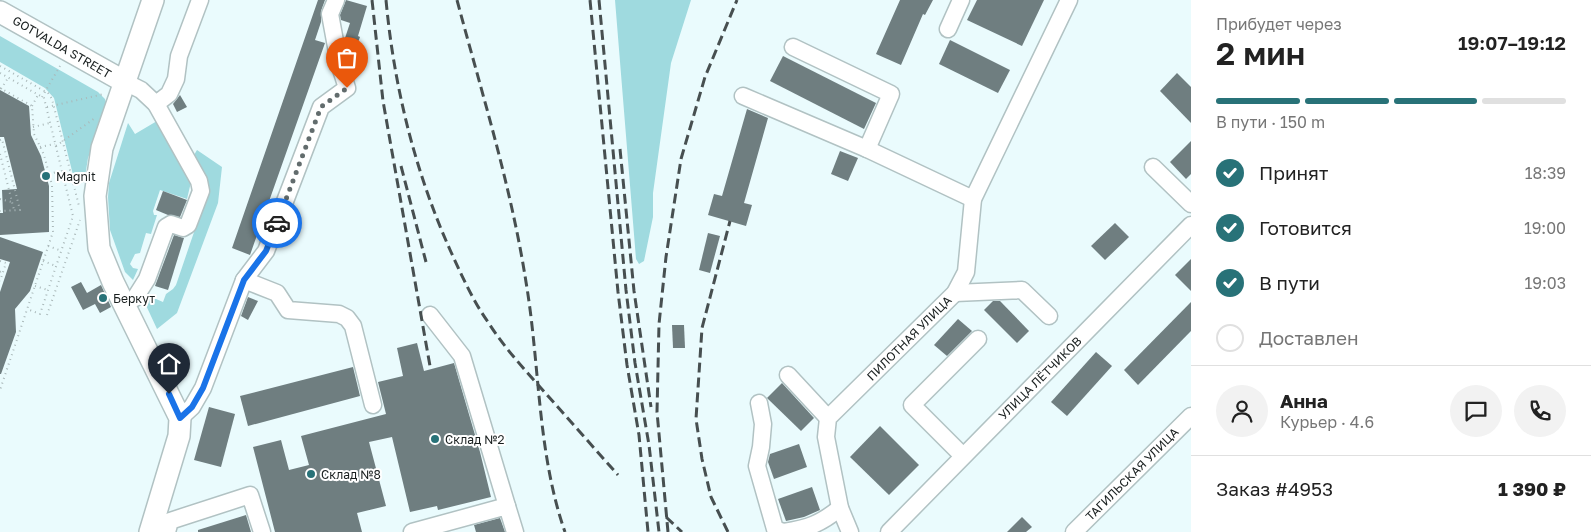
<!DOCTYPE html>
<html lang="ru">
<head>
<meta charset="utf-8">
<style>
  :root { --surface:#fff; --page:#f2f2f2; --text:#222; --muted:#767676; --line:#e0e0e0; --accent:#287278 }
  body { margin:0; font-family:"Golos Text",sans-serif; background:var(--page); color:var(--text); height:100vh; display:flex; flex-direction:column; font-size:19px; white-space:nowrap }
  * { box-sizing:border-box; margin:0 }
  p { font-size:16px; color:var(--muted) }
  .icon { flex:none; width:28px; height:28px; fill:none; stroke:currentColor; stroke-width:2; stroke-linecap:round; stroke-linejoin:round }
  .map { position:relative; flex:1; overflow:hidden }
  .panel { display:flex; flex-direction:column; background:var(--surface); width:400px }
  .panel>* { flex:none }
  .pin { position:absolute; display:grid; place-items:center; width:42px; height:42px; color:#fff; margin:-51px -21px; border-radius:50% 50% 50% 0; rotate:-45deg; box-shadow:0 0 5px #0007 }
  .pin .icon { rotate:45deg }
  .courier { position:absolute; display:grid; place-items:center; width:50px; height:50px; margin:-25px; border:4px solid #1a73e8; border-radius:50%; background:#fff; color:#222; box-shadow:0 1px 6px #0007 }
  .head em { font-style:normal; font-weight:600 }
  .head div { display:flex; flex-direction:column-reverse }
  .head { display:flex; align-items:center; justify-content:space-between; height:85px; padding:0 25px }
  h1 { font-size:32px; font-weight:600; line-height:38px }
  .bar { display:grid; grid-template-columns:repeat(4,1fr); gap:8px 5px; align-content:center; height:60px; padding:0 25px }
  .bar i { height:6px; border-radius:4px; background:var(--line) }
  .bar .on { background:var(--accent) }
  .bar p { grid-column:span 4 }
  .line { display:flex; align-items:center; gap:12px; padding:0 25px; border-top:1px solid var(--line) }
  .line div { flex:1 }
  .round { display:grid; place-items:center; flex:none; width:52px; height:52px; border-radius:26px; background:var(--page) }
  ol { padding:0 25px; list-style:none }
  li { display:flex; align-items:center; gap:15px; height:55px }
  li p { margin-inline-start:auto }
  li .icon { padding:5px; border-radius:50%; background:var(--accent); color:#fff; stroke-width:4 }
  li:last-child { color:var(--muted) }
  li i { width:28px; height:28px; border:2px solid var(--line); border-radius:50% }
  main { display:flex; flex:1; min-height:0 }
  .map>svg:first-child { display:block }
</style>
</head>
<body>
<main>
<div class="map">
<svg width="1191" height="532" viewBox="0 0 1191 532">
  <rect width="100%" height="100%" fill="#eafbfd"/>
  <g fill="#9fdadf">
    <path d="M615 0H691L671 63 653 193V217L644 261 639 264 636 259Z"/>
    <path d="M0 36 98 92 105 99 107 106 88 158 84 183H75L54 98 45 88 0 62Z"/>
    <path d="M157 121 191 182 187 199 160 190 153 211 154 215H157L151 234 146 233 140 253 135 254 130 264 133 268 138 269 133 280 125 272 110 230 108 197 109 183 128 123 135 134Z"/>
    <path d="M197 150 222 167 218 203 177 313 157 329 144 301 149 296 163 302 166 294 173 289 176 285 207 194C210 178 202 169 194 155Z"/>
  </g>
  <g fill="#6f7e80">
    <path d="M318 0H325L321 11V22L315 40 325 43 250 255 232 248Z"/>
    <path d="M346 0 367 6 358 36 360 37 353 56 348 54 345 38 350 23 341 20 340 15Z"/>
    <path d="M900 0H933L925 15 923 14 901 65 876 54Z"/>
    <path d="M977 0H1044L1022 46 967 20Z"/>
    <path d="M950 40 1010 70 998 93 939 64Z"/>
    <path d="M783 56 876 103 864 129 770 81Z"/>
    <path d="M1177 73 1191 87V123L1160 91Z"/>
    <path d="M0 90 29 106 31 135 41 156 49 186V232L0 235V213H3L2 190 17 189 4 137H0Z"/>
    <path d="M180 95 187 107 177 112 173 104Z"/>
    <path d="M747 109 768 118 744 203 752 205 746 226 708 215 714 194 722 196Z"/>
    <path d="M1191 141V174L1186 179 1170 162Z"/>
    <path d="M840 151 858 158 848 181 831 174Z"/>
    <path d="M163 191 187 200 180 217 168 215 156 210Z"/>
    <path d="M1115 223 1129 237 1105 260 1091 246Z"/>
    <path d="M708 233 720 236 710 273 699 270Z"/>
    <path d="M174 235 184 238 168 290 155 286Z"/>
    <path d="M0 237 43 252 30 291 15 309 16 332 1 374H0V292L10 262 0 259Z"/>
    <path d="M1191 259V291L1175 275Z"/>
    <path d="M81 282 87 293 101 285 111 307 100 313 95 304 83 310 71 287Z"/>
    <path d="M248 297 258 301 248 320 241 316Z"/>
    <path d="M993 301H1000L1029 331 1017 343 984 310Z"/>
    <path d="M1191 302V331L1138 385 1124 370Z"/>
    <path d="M958 319 972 331 947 356 934 345Z"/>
    <path d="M672 325H684L685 348H673Z"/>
    <path d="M417 343 424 371 454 363 480 452 491 497 438 510 437 506 410 512 392 437 369 442 386 506 357 513 362 532H275L253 447 281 440 289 470 309 465 301 436 386 414 378 382 403 376 397 348Z"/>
    <path d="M1096 352 1112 366 1067 416 1051 402Z"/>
    <path d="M353 367 360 396 248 426 240 396Z"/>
    <path d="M782 383 814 418 801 431 767 398Z"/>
    <path d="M209 407 235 414 221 467 194 460Z"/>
    <path d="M880 426 919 465 889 495 850 457Z"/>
    <path d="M799 444 807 467 774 479 768 462 770 454Z"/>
    <path d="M812 487 820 510 804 517 786 521 778 499Z"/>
    <path d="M246 515 251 532H198V530Z"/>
    <path d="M1022 517 1032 527 1026 532H1007Z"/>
    <path d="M500 518 505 532H476L474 525Z"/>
  </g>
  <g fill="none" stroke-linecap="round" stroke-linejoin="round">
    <defs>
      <g id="minor">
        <path d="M948 29 961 0"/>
        <path d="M793 47 891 94 867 149"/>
        <path d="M743 96 867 149 973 199"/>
        <path d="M156 104 169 94 176 79 179 56 200 0"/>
        <path d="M1153 167 1191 204"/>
        <path d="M244 280 277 293 288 310 339 314 347 318 353 326 373 405"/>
        <path d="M955 293 1022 290 1049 316"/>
        <path d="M124 303 135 298 147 279 166 227 171 224 183 228 188 225 201 191 199 181 156 104 141 90 125 82"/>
        <path d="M430 315 462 356 507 506"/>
        <path d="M788 375 828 418"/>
        <path d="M759 403 763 424 761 447 757 466 775 529 783 532"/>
        <path d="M180 418 192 407 203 388 244 280 266 251 321 107 347 88 339 63 330 14 336 0"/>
        <path d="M963 456 912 405 978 339"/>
        <path d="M167 532 170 521 250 495 262 532"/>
        <path d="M412 532 507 506 515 532"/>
        <path d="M784 532C809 528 820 524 840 508"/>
        <path d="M850 532 840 508 826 437 828 418 955 293 966 272 973 199 1069 0"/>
        <path d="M889 532 1191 225"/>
        <path d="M1074 532 1191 416"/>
      </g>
      <g id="major">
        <path d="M0 12 125 82"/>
        <path d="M150 532 179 436 180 418 113 282 99 248 95 196 102 148 153 0"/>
      </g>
    </defs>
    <use href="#minor" stroke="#b1c2c3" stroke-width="19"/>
    <use href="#major" stroke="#b1c2c3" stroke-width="24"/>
    <g stroke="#aab8b9" stroke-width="2" stroke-dasharray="1 4" stroke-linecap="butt">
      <path d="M0 66 48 93 52 99 79 206"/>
      <path d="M0 73 44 98 73 216 40 314 27 309"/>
      <path d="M0 88 32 106 34 134 44 155 52 185 53 232 0 390"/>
      <path d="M1 89 8 78"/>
      <path d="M42 97 60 66"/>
      <path d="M32 106 38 95"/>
      <path d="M47 107 104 94"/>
      <path d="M33 127 50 123"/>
      <path d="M0 140 2 139 20 210 0 211"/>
      <path d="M56 146 95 118"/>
      <path d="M40 147 55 144"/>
      <path d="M0 154 14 210"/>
      <path d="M49 174 61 171"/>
      <path d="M0 199 12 202"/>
      <path d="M48 246 62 251"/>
      <path d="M0 261 6 263 0 281"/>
      <path d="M43 261 56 266"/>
      <path d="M0 272 4 269"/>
      <path d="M35 286 48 290"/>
      <path d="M47 315 80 220"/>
    </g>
    <use href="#minor" stroke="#fff" stroke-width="16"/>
    <use href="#major" stroke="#fff" stroke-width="21"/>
    <g stroke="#474f50" stroke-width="3" stroke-dasharray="10 5" stroke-linecap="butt">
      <path d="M372 0 383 101 430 366"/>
      <path d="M386 0C394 87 415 172 451 252 462 276 473 301 488 322 505 349 527 372 548 396 571 422 595 449 618 475"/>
      <path d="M457 0C482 94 511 186 526 282 540 365 537 452 565 532"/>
      <path d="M590 0 618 292 627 365 639 435 648 532"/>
      <path d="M599 0 626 290 635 363 649 445 659 532"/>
      <path d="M620 149 634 291 651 407"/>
      <path d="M401 166 426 262"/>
      <path d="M666 517 682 532"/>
      <path d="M668 532 657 412 659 324 666 257 681 159 705 77 737 0"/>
      <path d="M728 532 711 497 702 459 696 419 702 328 730 221"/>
    </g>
  </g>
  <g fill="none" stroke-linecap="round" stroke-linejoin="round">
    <path stroke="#626c6d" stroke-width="5" stroke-dasharray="0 9" d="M277 223 321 107 347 88"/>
    <path stroke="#1a73e8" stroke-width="6" d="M169 394 180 418 192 407 203 388 244 280 266 251 277 223"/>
  </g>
  <g fill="#287278" stroke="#fff" stroke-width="2">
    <circle cx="46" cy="176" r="5"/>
    <circle cx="103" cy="298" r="5"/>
    <circle cx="435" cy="439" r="5"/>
    <circle cx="311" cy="474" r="5"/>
  </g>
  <g text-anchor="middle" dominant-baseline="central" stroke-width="4" stroke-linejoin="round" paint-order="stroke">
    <g font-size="12" fill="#191f1f" stroke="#fff">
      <text transform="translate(62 47) rotate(30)">GOTVALDA STREET</text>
      <text transform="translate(909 338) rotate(-45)">ПИЛОТНАЯ УЛИЦА</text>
      <text transform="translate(1040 378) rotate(-45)">УЛИЦА ЛЁТЧИКОВ</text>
      <text transform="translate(1132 474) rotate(-45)">ТАГИЛЬСКАЯ УЛИЦА</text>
    </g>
    <g font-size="12" fill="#191f1f" stroke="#fff" text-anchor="start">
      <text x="56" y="176">Magnit</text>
      <text x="113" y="298">Беркут</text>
      <text x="445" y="439">Склад №2</text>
      <text x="321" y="474">Склад №8</text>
    </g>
  </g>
</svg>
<div class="pin" style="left:347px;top:88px;background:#ea580c"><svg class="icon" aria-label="bag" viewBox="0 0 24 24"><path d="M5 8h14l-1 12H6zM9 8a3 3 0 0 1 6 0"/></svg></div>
<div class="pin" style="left:169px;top:394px;background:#1f2937"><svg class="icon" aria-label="home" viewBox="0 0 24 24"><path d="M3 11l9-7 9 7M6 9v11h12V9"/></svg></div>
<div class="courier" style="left:277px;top:223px"><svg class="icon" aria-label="car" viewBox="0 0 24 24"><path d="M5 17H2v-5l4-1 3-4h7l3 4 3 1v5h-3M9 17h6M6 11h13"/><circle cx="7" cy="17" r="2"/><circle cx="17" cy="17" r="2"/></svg></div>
</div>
<section class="panel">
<div class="head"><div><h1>2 мин</h1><p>Прибудет через</p></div><em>19:07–19:12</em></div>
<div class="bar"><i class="on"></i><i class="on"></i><i class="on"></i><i></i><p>В пути · 150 m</p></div>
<ol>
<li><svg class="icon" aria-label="check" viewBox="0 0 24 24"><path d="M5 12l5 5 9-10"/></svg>Принят<p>18:39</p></li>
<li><svg class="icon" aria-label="check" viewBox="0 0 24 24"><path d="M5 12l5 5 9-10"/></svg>Готовится<p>19:00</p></li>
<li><svg class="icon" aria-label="check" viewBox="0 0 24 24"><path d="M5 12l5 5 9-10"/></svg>В пути<p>19:03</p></li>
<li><i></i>Доставлен</li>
</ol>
<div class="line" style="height:90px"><a class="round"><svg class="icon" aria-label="person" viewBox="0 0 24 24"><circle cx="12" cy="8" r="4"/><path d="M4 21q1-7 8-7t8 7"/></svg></a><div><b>Анна</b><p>Курьер · 4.6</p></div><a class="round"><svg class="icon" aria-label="chat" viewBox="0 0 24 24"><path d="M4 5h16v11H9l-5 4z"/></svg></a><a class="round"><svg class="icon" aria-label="phone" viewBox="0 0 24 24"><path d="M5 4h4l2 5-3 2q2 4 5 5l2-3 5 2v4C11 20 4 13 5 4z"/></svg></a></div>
<div class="line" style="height:65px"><div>Заказ #4953</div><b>1 390 ₽</b></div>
</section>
</main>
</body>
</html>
